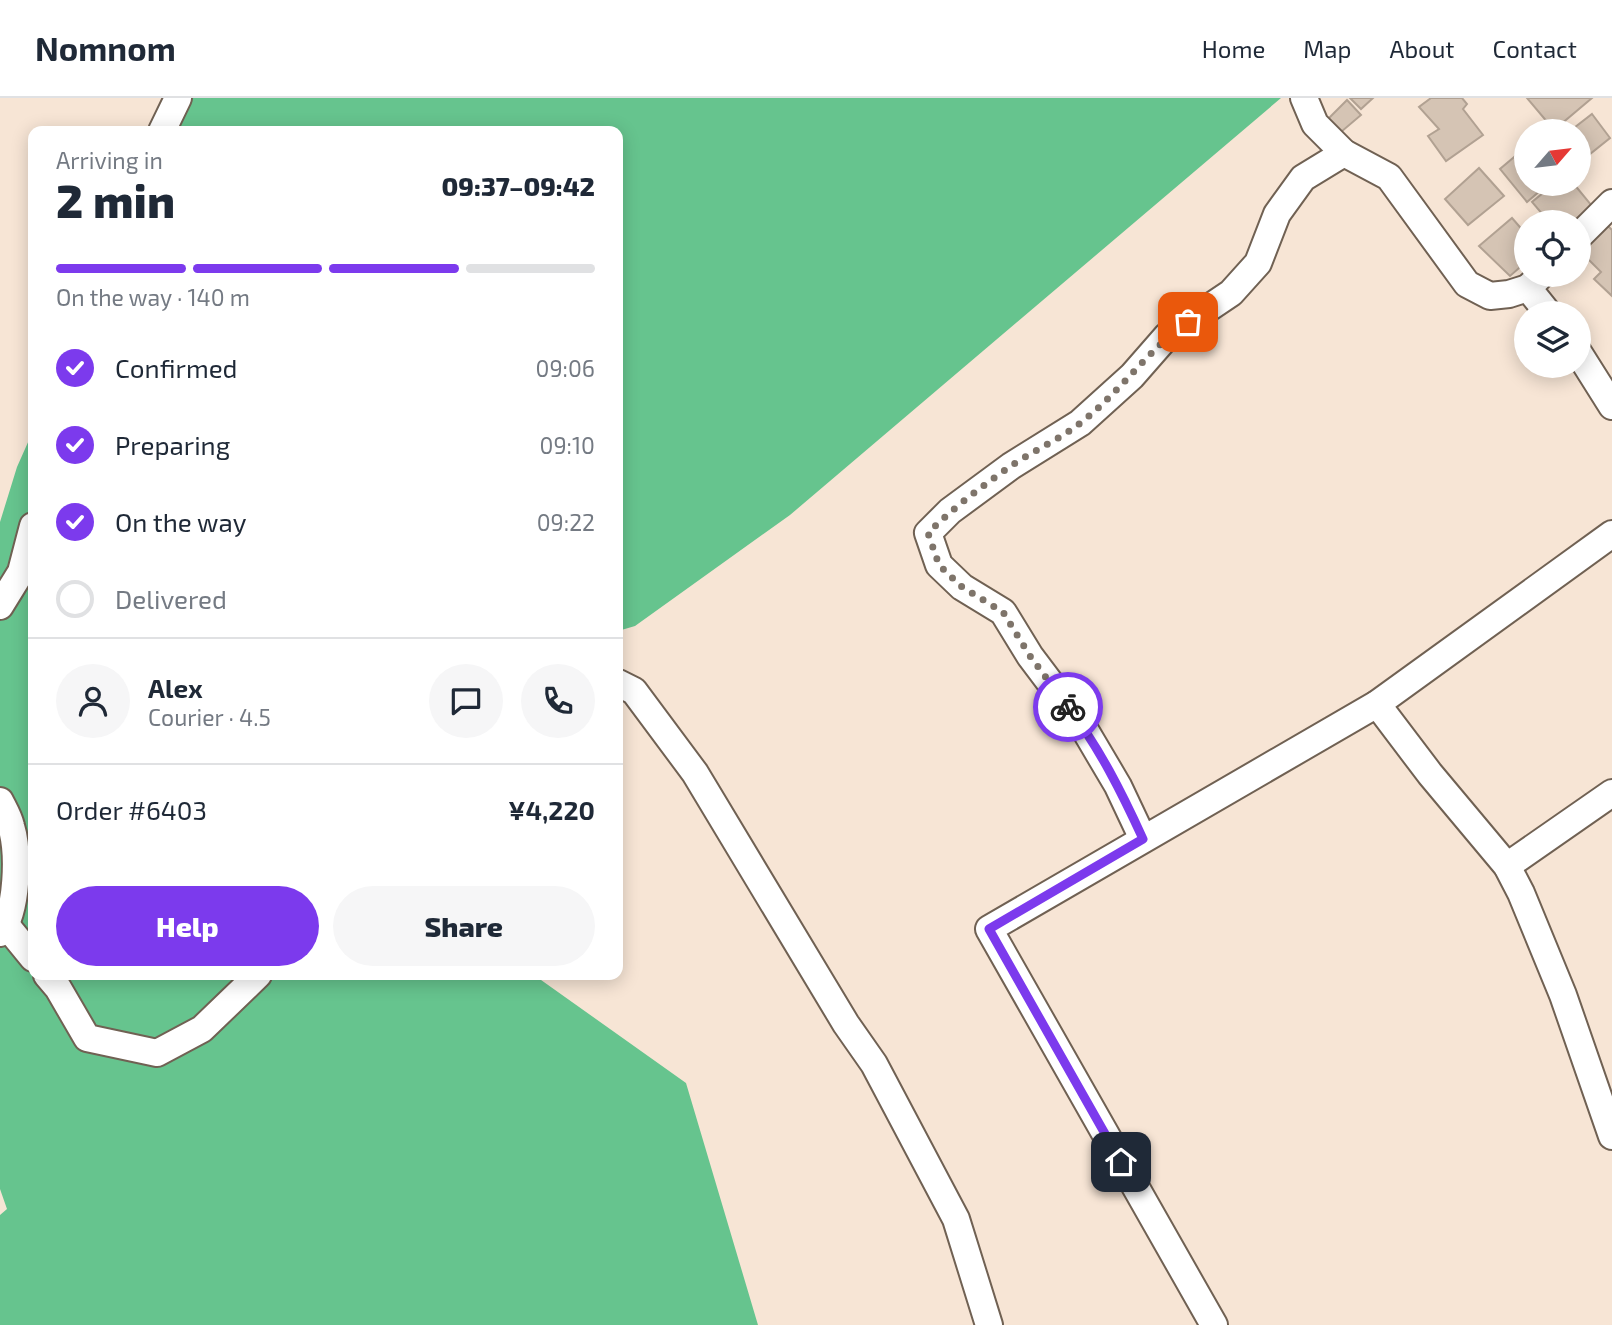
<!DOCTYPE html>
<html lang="en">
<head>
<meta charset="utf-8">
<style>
  :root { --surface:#fff; --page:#f6f6f7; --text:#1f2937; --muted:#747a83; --line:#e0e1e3; --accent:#7c3aed }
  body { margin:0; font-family:"Exo 2",sans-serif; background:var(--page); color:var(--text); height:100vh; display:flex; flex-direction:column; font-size:26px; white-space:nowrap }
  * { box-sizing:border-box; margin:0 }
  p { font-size:23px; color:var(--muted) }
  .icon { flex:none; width:38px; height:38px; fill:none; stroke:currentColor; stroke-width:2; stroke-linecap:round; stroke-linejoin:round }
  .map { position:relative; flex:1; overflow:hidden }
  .side { position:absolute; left:28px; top:28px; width:595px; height:854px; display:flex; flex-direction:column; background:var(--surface); border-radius:14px; box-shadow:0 4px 18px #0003 }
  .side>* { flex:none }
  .needle { width:46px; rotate:62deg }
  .controls { position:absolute; left:1514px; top:21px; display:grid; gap:14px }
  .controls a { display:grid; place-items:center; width:77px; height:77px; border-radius:50%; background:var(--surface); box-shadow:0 4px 18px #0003; font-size:35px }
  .pin { position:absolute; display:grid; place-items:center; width:60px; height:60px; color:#fff; margin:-30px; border-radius:14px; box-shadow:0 4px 10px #0006 }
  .courier { position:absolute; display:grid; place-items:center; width:70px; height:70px; margin:-35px; border:5px solid #7c3aed; border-radius:50%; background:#fff; color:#222; box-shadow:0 2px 9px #0007 }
  .summary em { font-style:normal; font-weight:800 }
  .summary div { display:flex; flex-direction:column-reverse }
  .summary { display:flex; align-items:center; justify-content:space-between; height:119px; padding:0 28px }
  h1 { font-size:46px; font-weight:800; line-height:52px }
  .bar { display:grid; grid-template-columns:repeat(4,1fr); gap:10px 7px; align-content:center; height:84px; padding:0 28px }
  .bar i { height:9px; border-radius:5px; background:var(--line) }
  .bar .selected { background:var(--accent) }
  .bar p { grid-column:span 4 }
  .line { display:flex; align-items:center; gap:18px; padding:0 28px; border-top:2px solid var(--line) }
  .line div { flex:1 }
  .round { display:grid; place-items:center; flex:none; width:74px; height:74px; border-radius:37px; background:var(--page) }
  ol { padding:0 28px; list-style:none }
  li { display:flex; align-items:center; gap:21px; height:77px }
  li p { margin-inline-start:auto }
  li .icon { padding:7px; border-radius:50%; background:var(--accent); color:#fff; stroke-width:4 }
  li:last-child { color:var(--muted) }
  li i { width:38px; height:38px; border:4px solid var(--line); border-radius:50% }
  .button { display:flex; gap:14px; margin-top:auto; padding:14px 28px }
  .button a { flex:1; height:80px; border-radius:42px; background:var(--accent); color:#fff; font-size:28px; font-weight:800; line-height:80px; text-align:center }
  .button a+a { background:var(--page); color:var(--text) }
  header { display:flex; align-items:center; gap:42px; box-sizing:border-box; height:98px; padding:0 35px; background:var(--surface); border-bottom:2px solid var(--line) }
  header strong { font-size:33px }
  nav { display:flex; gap:38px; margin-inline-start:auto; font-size:24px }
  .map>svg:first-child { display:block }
</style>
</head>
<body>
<header>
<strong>Nomnom</strong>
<nav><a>Home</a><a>Map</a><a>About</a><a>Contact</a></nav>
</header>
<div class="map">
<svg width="1612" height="1227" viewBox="0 0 1612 1227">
  <rect width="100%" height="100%" fill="#f7e5d5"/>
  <g fill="#66c48e">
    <path d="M179 0H1281L790 417 635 528 618 533V33H164Z"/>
    <path d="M33 333V877H534L686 985 758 1227H0V1117L7 1111 0 1091V424L17 369Z"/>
  </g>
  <g fill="#d5c4b4" stroke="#b1a192" stroke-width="2">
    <path d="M1350 0H1373L1361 11Z"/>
    <path d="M1431 0H1462L1467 6 1463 11 1483 37 1446 63 1428 38 1439 31 1419 9Z"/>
    <path d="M1527 0H1592L1554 32Z"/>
    <path d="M1347 2 1361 17 1341 34 1328 21Z"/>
    <path d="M1592 16 1610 40 1585 60 1578 52V33H1570Z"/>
    <path d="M1526 49V86H1548L1527 104 1500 71Z"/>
    <path d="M1479 70 1504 98 1468 127 1445 101Z"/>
    <path d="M1554 86H1574L1592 108 1572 124H1549L1532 104Z"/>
    <path d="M1512 120 1526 136V164L1510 178 1479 148Z"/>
    <path d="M1607 127 1612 132V198L1594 181 1601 174 1581 154Z"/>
  </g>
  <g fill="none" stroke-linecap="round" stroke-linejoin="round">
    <defs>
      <g id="street">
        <path d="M1304 0 1315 26 1344 55 1389 79 1467 186 1490 198 1509 196 1528 190"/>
        <path d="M162 33 178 0"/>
        <path d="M1578 139 1612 105"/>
        <path d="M1541 177 1528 190 1548 215"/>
        <path d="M1578 254 1612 308"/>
        <path d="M0 508 21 474 33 428"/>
        <path d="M618 585 634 593 695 675 846 926 874 966 956 1121 989 1227"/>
        <path d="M1377 606 1430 676 1507 768 1521 795 1563 897 1612 1038"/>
        <path d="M0 703C4 711 9 719 11 728 19 754 18 813 0 835"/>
        <path d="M1143 741 1118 688 1082 627 1030 558 1003 514 962 489 939 467 928 435 950 413 1011 368 1080 325 1132 278 1167 238 1231 195 1258 165 1277 116 1303 80 1344 55"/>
        <path d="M1507 768 1612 695"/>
        <path d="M6 827 33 860"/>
        <path d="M47 877 58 890 87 940 157 955 202 931 258 877"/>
        <path d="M1214 1227 989 831 1377 606 1612 436"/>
      </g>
    </defs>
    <use href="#street" stroke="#706153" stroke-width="30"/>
    <use href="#street" stroke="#fff" stroke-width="26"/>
  </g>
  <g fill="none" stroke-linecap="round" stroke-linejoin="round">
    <path stroke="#7e746a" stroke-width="7" stroke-dasharray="0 12.6" d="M1068 609 1030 558 1003 514 962 489 939 467 928 435C953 410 982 388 1011 368 1033 353 1058 342 1079 326 1119 296 1147 252 1188 224"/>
    <path stroke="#7c3aed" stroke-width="9" d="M1068 609C1099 649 1122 695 1143 741L989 831 1121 1064"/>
  </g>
</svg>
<div class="controls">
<a><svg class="needle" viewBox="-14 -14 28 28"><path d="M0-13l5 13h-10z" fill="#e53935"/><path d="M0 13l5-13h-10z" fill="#747a83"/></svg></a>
<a><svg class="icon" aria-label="locate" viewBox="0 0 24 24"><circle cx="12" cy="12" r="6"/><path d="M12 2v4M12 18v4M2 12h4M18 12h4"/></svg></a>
<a><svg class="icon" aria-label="layers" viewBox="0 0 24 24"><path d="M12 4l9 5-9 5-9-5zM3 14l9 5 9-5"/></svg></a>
</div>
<div class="pin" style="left:1188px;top:224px;background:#ea580c"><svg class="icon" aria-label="bag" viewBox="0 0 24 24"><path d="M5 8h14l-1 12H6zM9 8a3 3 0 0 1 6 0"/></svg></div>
<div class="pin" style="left:1121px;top:1064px;background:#1f2937"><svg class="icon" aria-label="home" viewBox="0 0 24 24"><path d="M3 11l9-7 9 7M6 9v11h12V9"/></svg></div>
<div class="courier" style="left:1068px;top:609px"><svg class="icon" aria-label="bike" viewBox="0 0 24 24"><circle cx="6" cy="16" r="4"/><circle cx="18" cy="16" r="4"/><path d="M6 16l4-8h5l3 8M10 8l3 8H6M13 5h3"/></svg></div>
<section class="side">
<div class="summary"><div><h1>2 min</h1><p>Arriving in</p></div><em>09:37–09:42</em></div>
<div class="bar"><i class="selected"></i><i class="selected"></i><i class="selected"></i><i></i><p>On the way · 140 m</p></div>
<ol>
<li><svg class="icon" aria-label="check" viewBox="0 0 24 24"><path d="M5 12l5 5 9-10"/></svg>Confirmed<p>09:06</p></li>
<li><svg class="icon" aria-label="check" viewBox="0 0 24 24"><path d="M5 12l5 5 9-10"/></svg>Preparing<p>09:10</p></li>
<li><svg class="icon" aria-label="check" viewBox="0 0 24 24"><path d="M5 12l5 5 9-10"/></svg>On the way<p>09:22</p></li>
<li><i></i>Delivered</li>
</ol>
<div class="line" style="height:126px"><a class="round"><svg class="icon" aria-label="person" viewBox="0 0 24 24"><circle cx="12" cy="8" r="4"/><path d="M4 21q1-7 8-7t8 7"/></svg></a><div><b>Alex</b><p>Courier · 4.5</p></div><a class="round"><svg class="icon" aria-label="chat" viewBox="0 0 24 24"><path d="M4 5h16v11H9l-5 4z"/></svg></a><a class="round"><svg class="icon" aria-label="phone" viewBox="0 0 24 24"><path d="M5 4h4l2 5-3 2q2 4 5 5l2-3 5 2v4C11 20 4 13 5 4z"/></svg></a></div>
<div class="line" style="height:91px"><div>Order #6403</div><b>¥4,220</b></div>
<div class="button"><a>Help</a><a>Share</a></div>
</section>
</div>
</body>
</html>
